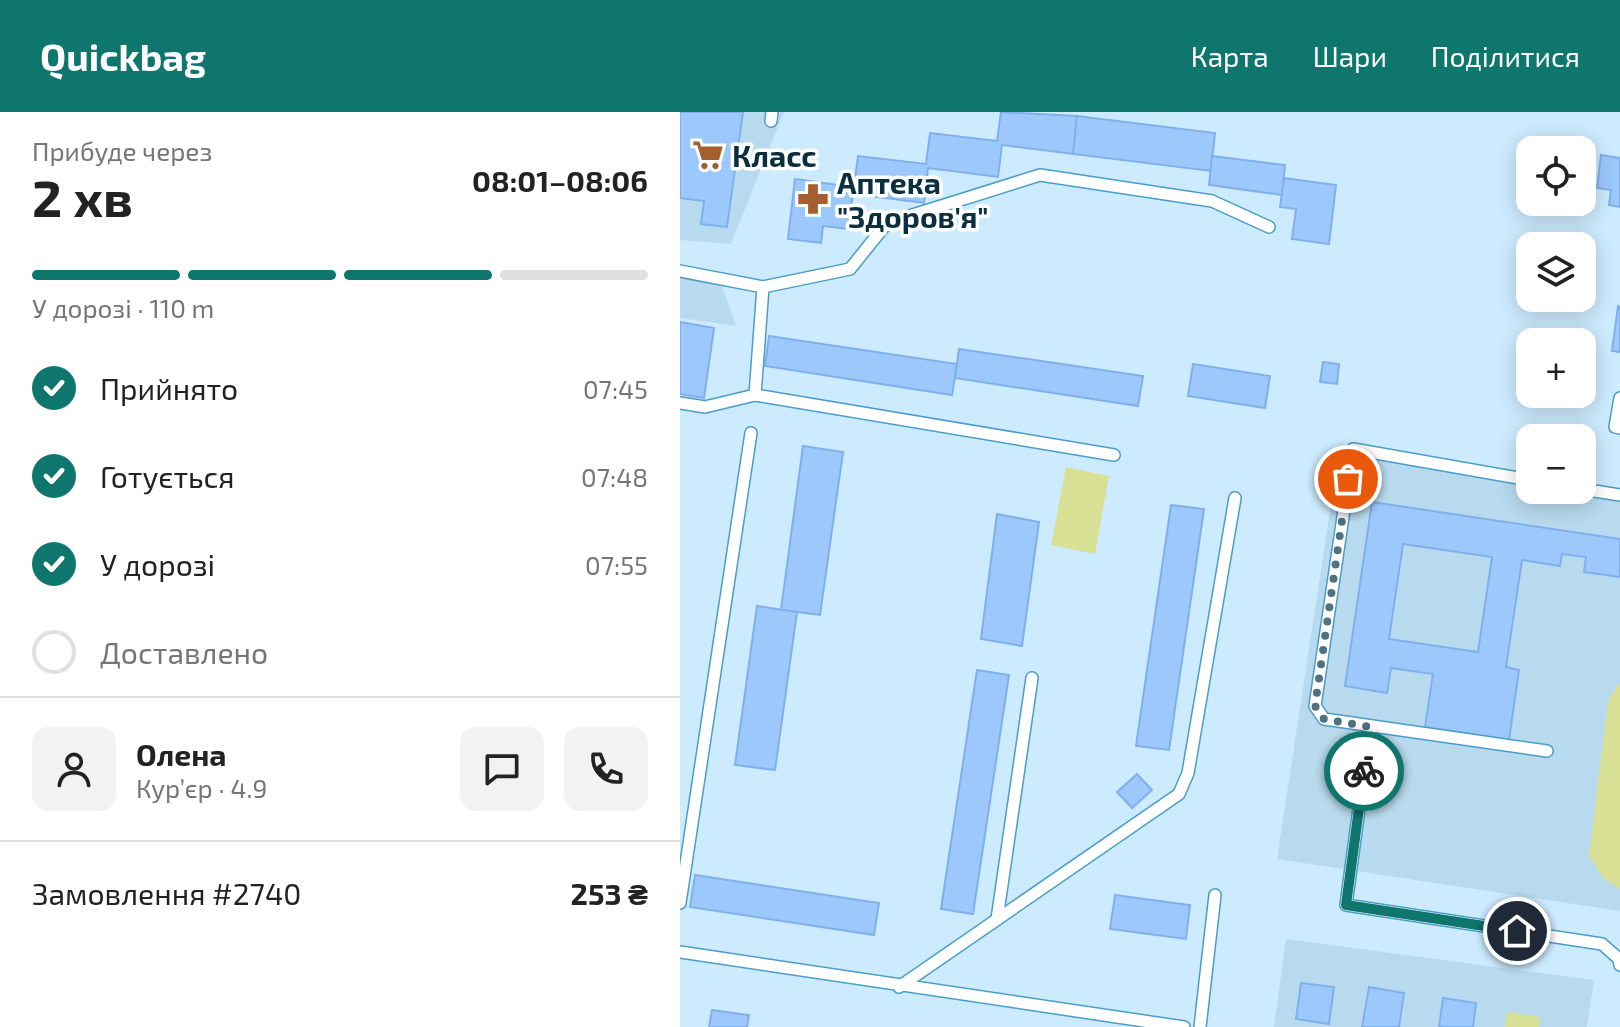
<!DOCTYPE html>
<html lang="uk">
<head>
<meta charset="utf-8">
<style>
  :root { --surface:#fff; --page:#f2f2f2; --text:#222; --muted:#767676; --line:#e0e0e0; --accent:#0f766e }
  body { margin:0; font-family:"Exo 2",sans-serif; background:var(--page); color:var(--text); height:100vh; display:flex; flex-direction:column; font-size:30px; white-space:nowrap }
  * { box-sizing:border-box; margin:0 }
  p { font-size:26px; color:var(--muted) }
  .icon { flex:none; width:44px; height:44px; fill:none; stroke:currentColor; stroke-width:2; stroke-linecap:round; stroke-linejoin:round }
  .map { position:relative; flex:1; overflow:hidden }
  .sheet { display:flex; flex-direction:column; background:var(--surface); width:680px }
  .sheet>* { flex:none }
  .fabs { position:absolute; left:836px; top:24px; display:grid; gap:16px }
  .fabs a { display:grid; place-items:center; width:80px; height:80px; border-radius:16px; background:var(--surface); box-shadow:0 4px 20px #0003; font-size:40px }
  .pin { position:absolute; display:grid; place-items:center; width:68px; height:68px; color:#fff; margin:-34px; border:4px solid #fff; border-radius:50%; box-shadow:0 2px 8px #0007 }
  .courier { position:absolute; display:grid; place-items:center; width:80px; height:80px; margin:-40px; border:6px solid #0f766e; border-radius:50%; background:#fff; color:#222; box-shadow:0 2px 10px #0007 }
  .overview em { font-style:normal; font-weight:700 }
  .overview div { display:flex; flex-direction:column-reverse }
  .overview { display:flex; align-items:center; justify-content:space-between; height:136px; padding:0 32px }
  h1 { font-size:52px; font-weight:700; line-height:60px }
  .bar { display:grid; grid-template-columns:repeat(4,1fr); gap:12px 8px; align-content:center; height:96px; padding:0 32px }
  .bar i { height:10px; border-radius:6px; background:var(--line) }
  .bar .on { background:var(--accent) }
  .bar p { grid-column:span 4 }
  .line { display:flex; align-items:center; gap:20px; padding:0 32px; border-top:2px solid var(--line) }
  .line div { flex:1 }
  .round { display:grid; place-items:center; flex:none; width:84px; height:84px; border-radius:16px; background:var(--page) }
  ol { padding:0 32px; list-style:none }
  li { display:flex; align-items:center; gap:24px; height:88px }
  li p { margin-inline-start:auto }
  li .icon { padding:8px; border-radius:50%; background:var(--accent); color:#fff; stroke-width:4 }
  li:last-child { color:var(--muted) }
  li i { width:44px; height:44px; border:4px solid var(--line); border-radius:50% }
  header { display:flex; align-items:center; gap:48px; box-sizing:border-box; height:112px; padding:0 40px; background:var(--accent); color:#fff }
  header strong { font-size:38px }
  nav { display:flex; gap:44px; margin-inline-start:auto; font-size:28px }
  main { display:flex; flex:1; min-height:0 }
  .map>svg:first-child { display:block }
</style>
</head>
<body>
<header>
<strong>Quickbag</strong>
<nav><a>Карта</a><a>Шари</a><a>Поділитися</a></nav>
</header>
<main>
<section class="sheet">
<div class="overview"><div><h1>2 хв</h1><p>Прибуде через</p></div><em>08:01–08:06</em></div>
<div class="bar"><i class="on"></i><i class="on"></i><i class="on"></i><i></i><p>У дорозі · 110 m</p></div>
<ol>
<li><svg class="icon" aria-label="check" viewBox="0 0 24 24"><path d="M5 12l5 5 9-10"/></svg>Прийнято<p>07:45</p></li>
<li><svg class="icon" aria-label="check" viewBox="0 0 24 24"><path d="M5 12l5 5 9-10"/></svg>Готується<p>07:48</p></li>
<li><svg class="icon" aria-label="check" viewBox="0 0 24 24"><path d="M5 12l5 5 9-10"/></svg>У дорозі<p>07:55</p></li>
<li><i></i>Доставлено</li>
</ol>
<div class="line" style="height:144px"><a class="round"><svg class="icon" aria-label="person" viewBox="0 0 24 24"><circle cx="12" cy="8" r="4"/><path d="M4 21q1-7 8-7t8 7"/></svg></a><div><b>Олена</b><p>Кур’єр · 4.9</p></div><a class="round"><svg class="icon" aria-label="chat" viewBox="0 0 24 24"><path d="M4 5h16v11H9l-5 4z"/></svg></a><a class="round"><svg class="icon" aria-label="phone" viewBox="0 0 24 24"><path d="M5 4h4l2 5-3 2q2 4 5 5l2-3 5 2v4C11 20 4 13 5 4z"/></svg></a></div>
<div class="line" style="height:104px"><div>Замовлення #2740</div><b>253 ₴</b></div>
</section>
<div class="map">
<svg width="940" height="915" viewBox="0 0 940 915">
  <rect width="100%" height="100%" fill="#ccebfe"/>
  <g fill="#b8daee">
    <path d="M0 0H104L51 132 0 128Z"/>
    <path d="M0 165 41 172 56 214 0 206Z"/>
    <path d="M660 333 850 362V378H902V370L940 376V799L597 747Z"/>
    <path d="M606 827 914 868 907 915H594Z"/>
  </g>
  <g fill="#d8e095">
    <path d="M386 355 429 364 415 442 371 433Z"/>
    <path d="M940 570V777L924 767 909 744 928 589Z"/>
    <path d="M827 900 860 905 859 915H825Z"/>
  </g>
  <g fill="#9dc8fb" stroke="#7fb0ed" stroke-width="2" fill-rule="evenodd">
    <path d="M0 0H63L47 115 21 112 24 89 0 86Z"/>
    <path d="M321 0 397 4 393 42 322 33 318 65 248 56 244 91 173 82 178 44 246 52 250 21 317 29Z"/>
    <path d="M397 4 535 21 531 59 393 42Z"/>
    <path d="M921 43 940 46V95L929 93 931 78 917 76Z"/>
    <path d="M532 44 605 53 602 83 529 73Z"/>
    <path d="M604 66 656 73 649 132 612 127 616 97 600 95Z"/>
    <path d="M115 67 174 75 168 117 143 114 141 131 108 127Z"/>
    <path d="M938 194 940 195V240L932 239Z"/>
    <path d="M0 210 34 216 24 286 0 282Z"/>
    <path d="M89 224 277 252 272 283 85 254Z"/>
    <path d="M279 237 463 264 458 294 275 266Z"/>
    <path d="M643 250 659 252 657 272 640 270Z"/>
    <path d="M513 252 590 264 585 296 508 284Z"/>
    <path d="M123 334 163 340 140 503 101 498Z"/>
    <path d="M692 390 940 427V465L904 460 906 445 882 442 880 454 842 448 826 555 839 558 829 628 745 615 753 562 711 556 707 581 665 574ZM723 432 812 445 798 540 709 527Z"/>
    <path d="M491 393 524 397 489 638 456 634Z"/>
    <path d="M317 402 359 410 342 534 301 527Z"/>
    <path d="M77 494 117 500 95 658 55 653Z"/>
    <path d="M297 558 329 563 293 802 261 797Z"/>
    <path d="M457 662 472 678 452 696 437 680Z"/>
    <path d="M15 763 199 791 194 823 10 795Z"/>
    <path d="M435 783 510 793 506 827 430 817Z"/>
    <path d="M621 871 654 875 649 912 616 907Z"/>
    <path d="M689 875 724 881 719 915H682Z"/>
    <path d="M763 886 796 891 793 915H759Z"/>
    <path d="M32 898 69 903 67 915H29Z"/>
  </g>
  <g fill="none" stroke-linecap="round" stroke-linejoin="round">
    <defs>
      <g id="lane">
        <path d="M91 9 92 0"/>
        <path d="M0 159 83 175 170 157 207 111 360 63 532 89 589 115"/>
        <path d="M75 283 83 175"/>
        <path d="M940 286 935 315 940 316"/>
        <path d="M0 291 25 295 75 283 434 343"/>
        <path d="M850 368 673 337 635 594 644 607 867 639"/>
        <path d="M902 377 940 383"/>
        <path d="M690 615 666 793 922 832 939 847 940 853"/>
        <path d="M0 791 71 321"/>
        <path d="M317 807 352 566"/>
        <path d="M0 840 504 915"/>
        <path d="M219 875 499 682 508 661 555 386"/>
        <path d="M520 915 535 783"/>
      </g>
    </defs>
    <use href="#lane" stroke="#4a9dc8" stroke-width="14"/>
    <use href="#lane" stroke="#fff" stroke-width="11"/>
  </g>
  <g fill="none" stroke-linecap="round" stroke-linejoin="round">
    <path stroke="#4f7182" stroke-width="8" stroke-dasharray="0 14.4" d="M668 367 635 594 644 607 690 615 684 659"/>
    <path stroke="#0f766e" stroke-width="10" d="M684 659 666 793 837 819"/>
  </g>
  <defs>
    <symbol id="supermarket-bare" viewBox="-9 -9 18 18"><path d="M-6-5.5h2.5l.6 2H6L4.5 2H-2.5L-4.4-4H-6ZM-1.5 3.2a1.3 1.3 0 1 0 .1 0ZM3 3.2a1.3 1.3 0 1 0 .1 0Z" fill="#a35f2f" stroke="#fff" stroke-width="2.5" paint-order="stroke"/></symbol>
    <symbol id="pharmacy-bare" viewBox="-9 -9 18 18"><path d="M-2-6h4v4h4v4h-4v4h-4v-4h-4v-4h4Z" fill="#a35f2f" stroke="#fff" stroke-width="2.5" paint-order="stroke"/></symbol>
  </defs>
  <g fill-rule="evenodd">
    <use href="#supermarket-bare" x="6" y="21" width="44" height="44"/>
    <use href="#pharmacy-bare" x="111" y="65" width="44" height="44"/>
  </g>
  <g text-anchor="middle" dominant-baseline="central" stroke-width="7" stroke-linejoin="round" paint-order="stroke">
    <g font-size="30" font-weight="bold" fill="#0b2f40" stroke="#fff" text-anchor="start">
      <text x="52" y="43">Класс</text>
      <text x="157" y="70">Аптека<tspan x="157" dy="34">"Здоров'я"</tspan></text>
    </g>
  </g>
</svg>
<div class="fabs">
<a><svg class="icon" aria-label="locate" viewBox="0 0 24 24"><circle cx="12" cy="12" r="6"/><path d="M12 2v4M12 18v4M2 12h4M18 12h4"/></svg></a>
<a><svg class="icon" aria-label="layers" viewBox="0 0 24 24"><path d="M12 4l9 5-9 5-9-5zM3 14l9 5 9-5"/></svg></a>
<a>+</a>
<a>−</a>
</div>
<div class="pin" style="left:668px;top:367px;background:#ea580c"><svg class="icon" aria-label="bag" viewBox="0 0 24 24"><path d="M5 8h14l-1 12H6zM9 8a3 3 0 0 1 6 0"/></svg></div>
<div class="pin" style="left:837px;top:819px;background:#1f2937"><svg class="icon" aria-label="home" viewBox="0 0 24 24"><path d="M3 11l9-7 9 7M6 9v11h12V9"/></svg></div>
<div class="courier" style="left:684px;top:659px"><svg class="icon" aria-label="bike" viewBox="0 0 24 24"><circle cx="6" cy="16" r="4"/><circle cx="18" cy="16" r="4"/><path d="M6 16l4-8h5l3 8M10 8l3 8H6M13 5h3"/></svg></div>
</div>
</main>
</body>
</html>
